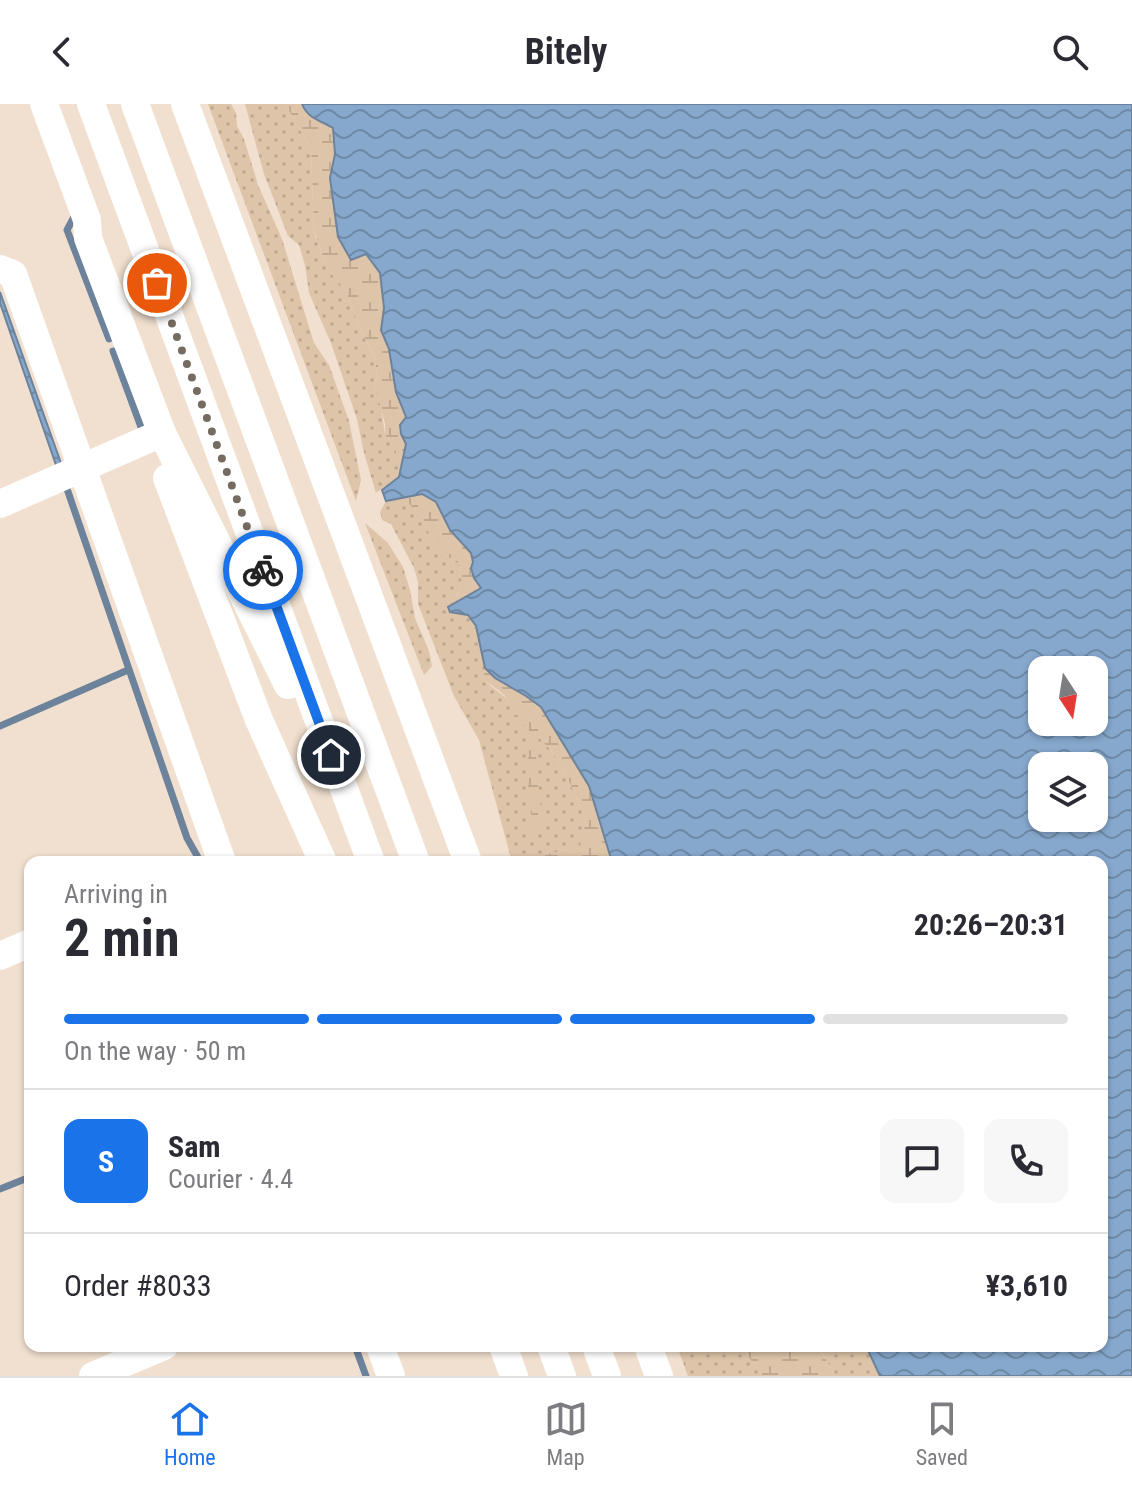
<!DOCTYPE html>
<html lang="en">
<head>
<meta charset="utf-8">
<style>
  :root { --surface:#fff; --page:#f7f7f7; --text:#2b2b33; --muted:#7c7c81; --line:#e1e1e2; --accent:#1a73e8 }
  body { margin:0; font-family:"Roboto Condensed",sans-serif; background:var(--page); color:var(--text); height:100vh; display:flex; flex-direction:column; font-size:30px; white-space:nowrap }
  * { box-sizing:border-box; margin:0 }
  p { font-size:26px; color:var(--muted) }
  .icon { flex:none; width:44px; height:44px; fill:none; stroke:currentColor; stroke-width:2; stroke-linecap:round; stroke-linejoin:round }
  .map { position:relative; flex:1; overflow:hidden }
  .sheet { position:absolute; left:24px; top:752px; width:1084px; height:496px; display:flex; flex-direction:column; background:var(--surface); border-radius:16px; box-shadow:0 2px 6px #0004 }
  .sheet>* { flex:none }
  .needle { width:52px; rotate:168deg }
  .tools { position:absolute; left:1028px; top:552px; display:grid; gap:16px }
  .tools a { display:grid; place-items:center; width:80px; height:80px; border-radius:16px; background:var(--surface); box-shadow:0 2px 6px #0004; font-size:40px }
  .pin { position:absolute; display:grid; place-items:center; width:68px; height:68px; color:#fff; margin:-34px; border:4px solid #fff; border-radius:50%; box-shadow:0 2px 8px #0007 }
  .courier { position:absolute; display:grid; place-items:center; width:80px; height:80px; margin:-40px; border:6px solid #1a73e8; border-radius:50%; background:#fff; color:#222; box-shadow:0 2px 10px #0007 }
  .head em { font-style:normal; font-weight:700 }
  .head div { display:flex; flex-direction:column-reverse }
  .head { display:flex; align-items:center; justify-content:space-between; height:136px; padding:0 40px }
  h1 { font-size:52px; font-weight:700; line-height:60px }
  .bar { display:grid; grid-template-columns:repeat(4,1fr); gap:12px 8px; align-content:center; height:96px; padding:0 40px }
  .bar i { height:10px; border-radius:6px; background:var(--line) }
  .bar .on { background:var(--accent) }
  .bar p { grid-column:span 4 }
  .line { display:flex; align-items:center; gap:20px; padding:0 40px; border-top:2px solid var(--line) }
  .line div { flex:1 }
  .round { display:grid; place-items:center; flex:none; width:84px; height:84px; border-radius:16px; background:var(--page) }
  header { display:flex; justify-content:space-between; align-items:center; height:104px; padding:0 40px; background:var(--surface); font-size:36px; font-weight:700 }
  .tab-bar { display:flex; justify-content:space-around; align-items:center; height:112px; border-top:2px solid var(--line); background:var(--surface); font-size:22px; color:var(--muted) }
  .tab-bar a { display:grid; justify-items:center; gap:4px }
  .tab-bar .on { color:var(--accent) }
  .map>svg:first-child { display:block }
</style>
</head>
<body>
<header><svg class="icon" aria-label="back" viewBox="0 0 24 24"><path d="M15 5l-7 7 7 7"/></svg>Bitely<svg class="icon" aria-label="search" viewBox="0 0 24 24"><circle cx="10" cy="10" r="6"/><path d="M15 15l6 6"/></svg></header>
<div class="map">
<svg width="1132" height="1272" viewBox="0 0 1132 1272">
  <defs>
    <pattern id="grass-dots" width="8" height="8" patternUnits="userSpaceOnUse" patternTransform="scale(2)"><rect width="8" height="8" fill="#dec4a9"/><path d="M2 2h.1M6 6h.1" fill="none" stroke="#bfa991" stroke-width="1.8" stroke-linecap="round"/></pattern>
    <pattern id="wetland-marsh" width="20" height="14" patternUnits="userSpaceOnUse" patternTransform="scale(2)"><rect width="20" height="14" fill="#dec4a9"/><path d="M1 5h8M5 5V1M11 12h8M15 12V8" fill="none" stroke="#bfa991"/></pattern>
    <pattern id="water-waves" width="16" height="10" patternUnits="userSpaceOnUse" patternTransform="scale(2)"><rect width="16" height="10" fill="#86a8cd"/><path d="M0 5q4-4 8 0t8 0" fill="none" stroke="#6e89a6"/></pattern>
  </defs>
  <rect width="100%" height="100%" fill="#f1e0cf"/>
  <g fill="url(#grass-dots)">
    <path d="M208 0H231L236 9 237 22 244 35 258 81 282 135 314 239 329 261 349 317 361 376 356 397Z"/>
    <path d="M245 0H285L311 45 314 127 327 165 345 185 362 229 374 252 377 271 375 281 381 303 385 331 396 346 399 373 376 389 364 349 357 315 331 239 309 189 305 161 299 141 288 132 264 70Z"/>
    <path d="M386 397 409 399 422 412 431 434 444 450 460 461 463 477 450 508 468 511C480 528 487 556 483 576L513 599 517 618 529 623 553 648 575 689 586 717 581 742 545 751V758H512L479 636 454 592 418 500V478L414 464 391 420 382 416 380 408Z"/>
    <path d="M365 419 388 439 403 463 410 486 415 514 429 547 432 562 424 571Z"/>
    <path d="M677 1242H740L760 1268 762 1272H688Z"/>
    <path d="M811 1242H866L880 1272H835L823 1250Z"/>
  </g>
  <g fill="url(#wetland-marsh)">
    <path d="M285 0H302C308 15 320 16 333 24L335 50 330 74 366 150 380 169 384 204 381 226 471 449 474 474 481 484 541 603 589 682 612 758H545V751L580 742 586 717 575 689 553 648 535 630 537 673 543 719 540 725 524 730 521 721 530 715 532 707 527 676 529 623 517 619C511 593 505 590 483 576 487 556 480 528 468 511L450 508 448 503C461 490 463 479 460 461L444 450 431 434 422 412 409 400 386 397 382 386 399 373 396 346 385 331V320L375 281 377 271 374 252 362 229 345 185 327 165 314 126 311 45Z"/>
    <path d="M740 1242H811L823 1250 835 1272H762L760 1268Z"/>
  </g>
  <g fill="url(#water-waves)" stroke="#6d839b" stroke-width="2" fill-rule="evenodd">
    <path d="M302 0H1132V1272H880L866 1242H1102V758H612L589 682 541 603 526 592 495 574 485 564 476 522 468 511 450 508 448 503 481 484 474 474 471 464 473 458 471 449 450 426 436 398 422 390 386 397 382 386 399 373 406 340 401 330 400 321 406 313 396 288 389 245 381 226 384 204 380 169 366 150 351 156 338 133 330 74 335 50 333 24C320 16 308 15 302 0ZM1042 566H1094V618H1042ZM1042 662H1094V714H1042Z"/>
    <path d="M0 188 62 362 57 364 0 199Z"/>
  </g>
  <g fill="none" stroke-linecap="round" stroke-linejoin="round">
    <g stroke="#6d839b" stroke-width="7">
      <path d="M75 111 67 126 109 235"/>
      <path d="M113 247 141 323"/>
      <path d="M65 379 187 734 200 757"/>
      <path d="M0 622 128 566"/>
      <path d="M0 1085 30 1073"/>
      <path d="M355 1242 366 1272"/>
    </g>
    <g stroke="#fff" stroke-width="28">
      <path d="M44 0 87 116 88 134 162 329"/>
      <path d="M91 0 371 758"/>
      <path d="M135 0 416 758"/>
      <path d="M185 0 468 758"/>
      <path d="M0 165 13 170 222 758"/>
      <path d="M167 374 259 616 323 758"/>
      <path d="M0 400 162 329 288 581"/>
      <path d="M0 852 30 839"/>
      <path d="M380 1242 391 1272"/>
      <path d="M503 1242 514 1272"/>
      <path d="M551 1242 562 1272"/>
      <path d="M596 1242 607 1272"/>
      <path d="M648 1242 659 1272"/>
      <path d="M93 1272 164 1242"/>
    </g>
  </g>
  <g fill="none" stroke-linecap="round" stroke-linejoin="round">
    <path stroke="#756b60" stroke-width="8" stroke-dasharray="0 14.4" d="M157 179 263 466"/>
    <path stroke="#1a73e8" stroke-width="10" d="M263 466 331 651"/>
  </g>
</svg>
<div class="tools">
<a><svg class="needle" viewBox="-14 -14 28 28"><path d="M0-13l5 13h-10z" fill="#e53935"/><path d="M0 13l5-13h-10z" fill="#7c7c81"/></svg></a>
<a><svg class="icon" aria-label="layers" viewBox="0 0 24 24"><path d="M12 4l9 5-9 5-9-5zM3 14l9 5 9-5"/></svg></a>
</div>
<div class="pin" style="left:157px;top:179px;background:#ea580c"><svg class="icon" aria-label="bag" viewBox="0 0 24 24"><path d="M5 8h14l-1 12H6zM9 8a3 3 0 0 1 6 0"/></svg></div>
<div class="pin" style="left:331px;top:651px;background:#1f2937"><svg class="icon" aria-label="home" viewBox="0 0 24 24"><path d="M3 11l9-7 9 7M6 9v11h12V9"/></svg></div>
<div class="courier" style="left:263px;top:466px"><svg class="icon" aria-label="bike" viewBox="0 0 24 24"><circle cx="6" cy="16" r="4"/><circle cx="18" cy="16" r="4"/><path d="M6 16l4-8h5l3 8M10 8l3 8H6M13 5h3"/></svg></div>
<section class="sheet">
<div class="head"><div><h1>2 min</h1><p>Arriving in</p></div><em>20:26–20:31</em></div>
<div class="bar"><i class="on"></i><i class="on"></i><i class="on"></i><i></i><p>On the way · 50 m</p></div>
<div class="line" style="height:144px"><b class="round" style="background:var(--accent);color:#fff">S</b><div><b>Sam</b><p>Courier · 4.4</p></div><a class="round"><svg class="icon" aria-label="chat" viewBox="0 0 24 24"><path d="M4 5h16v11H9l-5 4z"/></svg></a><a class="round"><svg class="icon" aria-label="phone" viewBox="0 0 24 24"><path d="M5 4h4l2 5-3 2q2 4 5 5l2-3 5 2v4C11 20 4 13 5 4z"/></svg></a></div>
<div class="line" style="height:104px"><div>Order #8033</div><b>¥3,610</b></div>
</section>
</div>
<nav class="tab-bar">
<a class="on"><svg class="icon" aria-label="home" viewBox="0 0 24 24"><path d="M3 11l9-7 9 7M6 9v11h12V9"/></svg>Home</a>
<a><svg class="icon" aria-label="map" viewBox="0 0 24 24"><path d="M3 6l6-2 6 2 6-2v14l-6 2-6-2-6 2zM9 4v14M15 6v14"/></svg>Map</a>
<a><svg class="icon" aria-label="saved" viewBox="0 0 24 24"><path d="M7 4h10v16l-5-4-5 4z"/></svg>Saved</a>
</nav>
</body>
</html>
